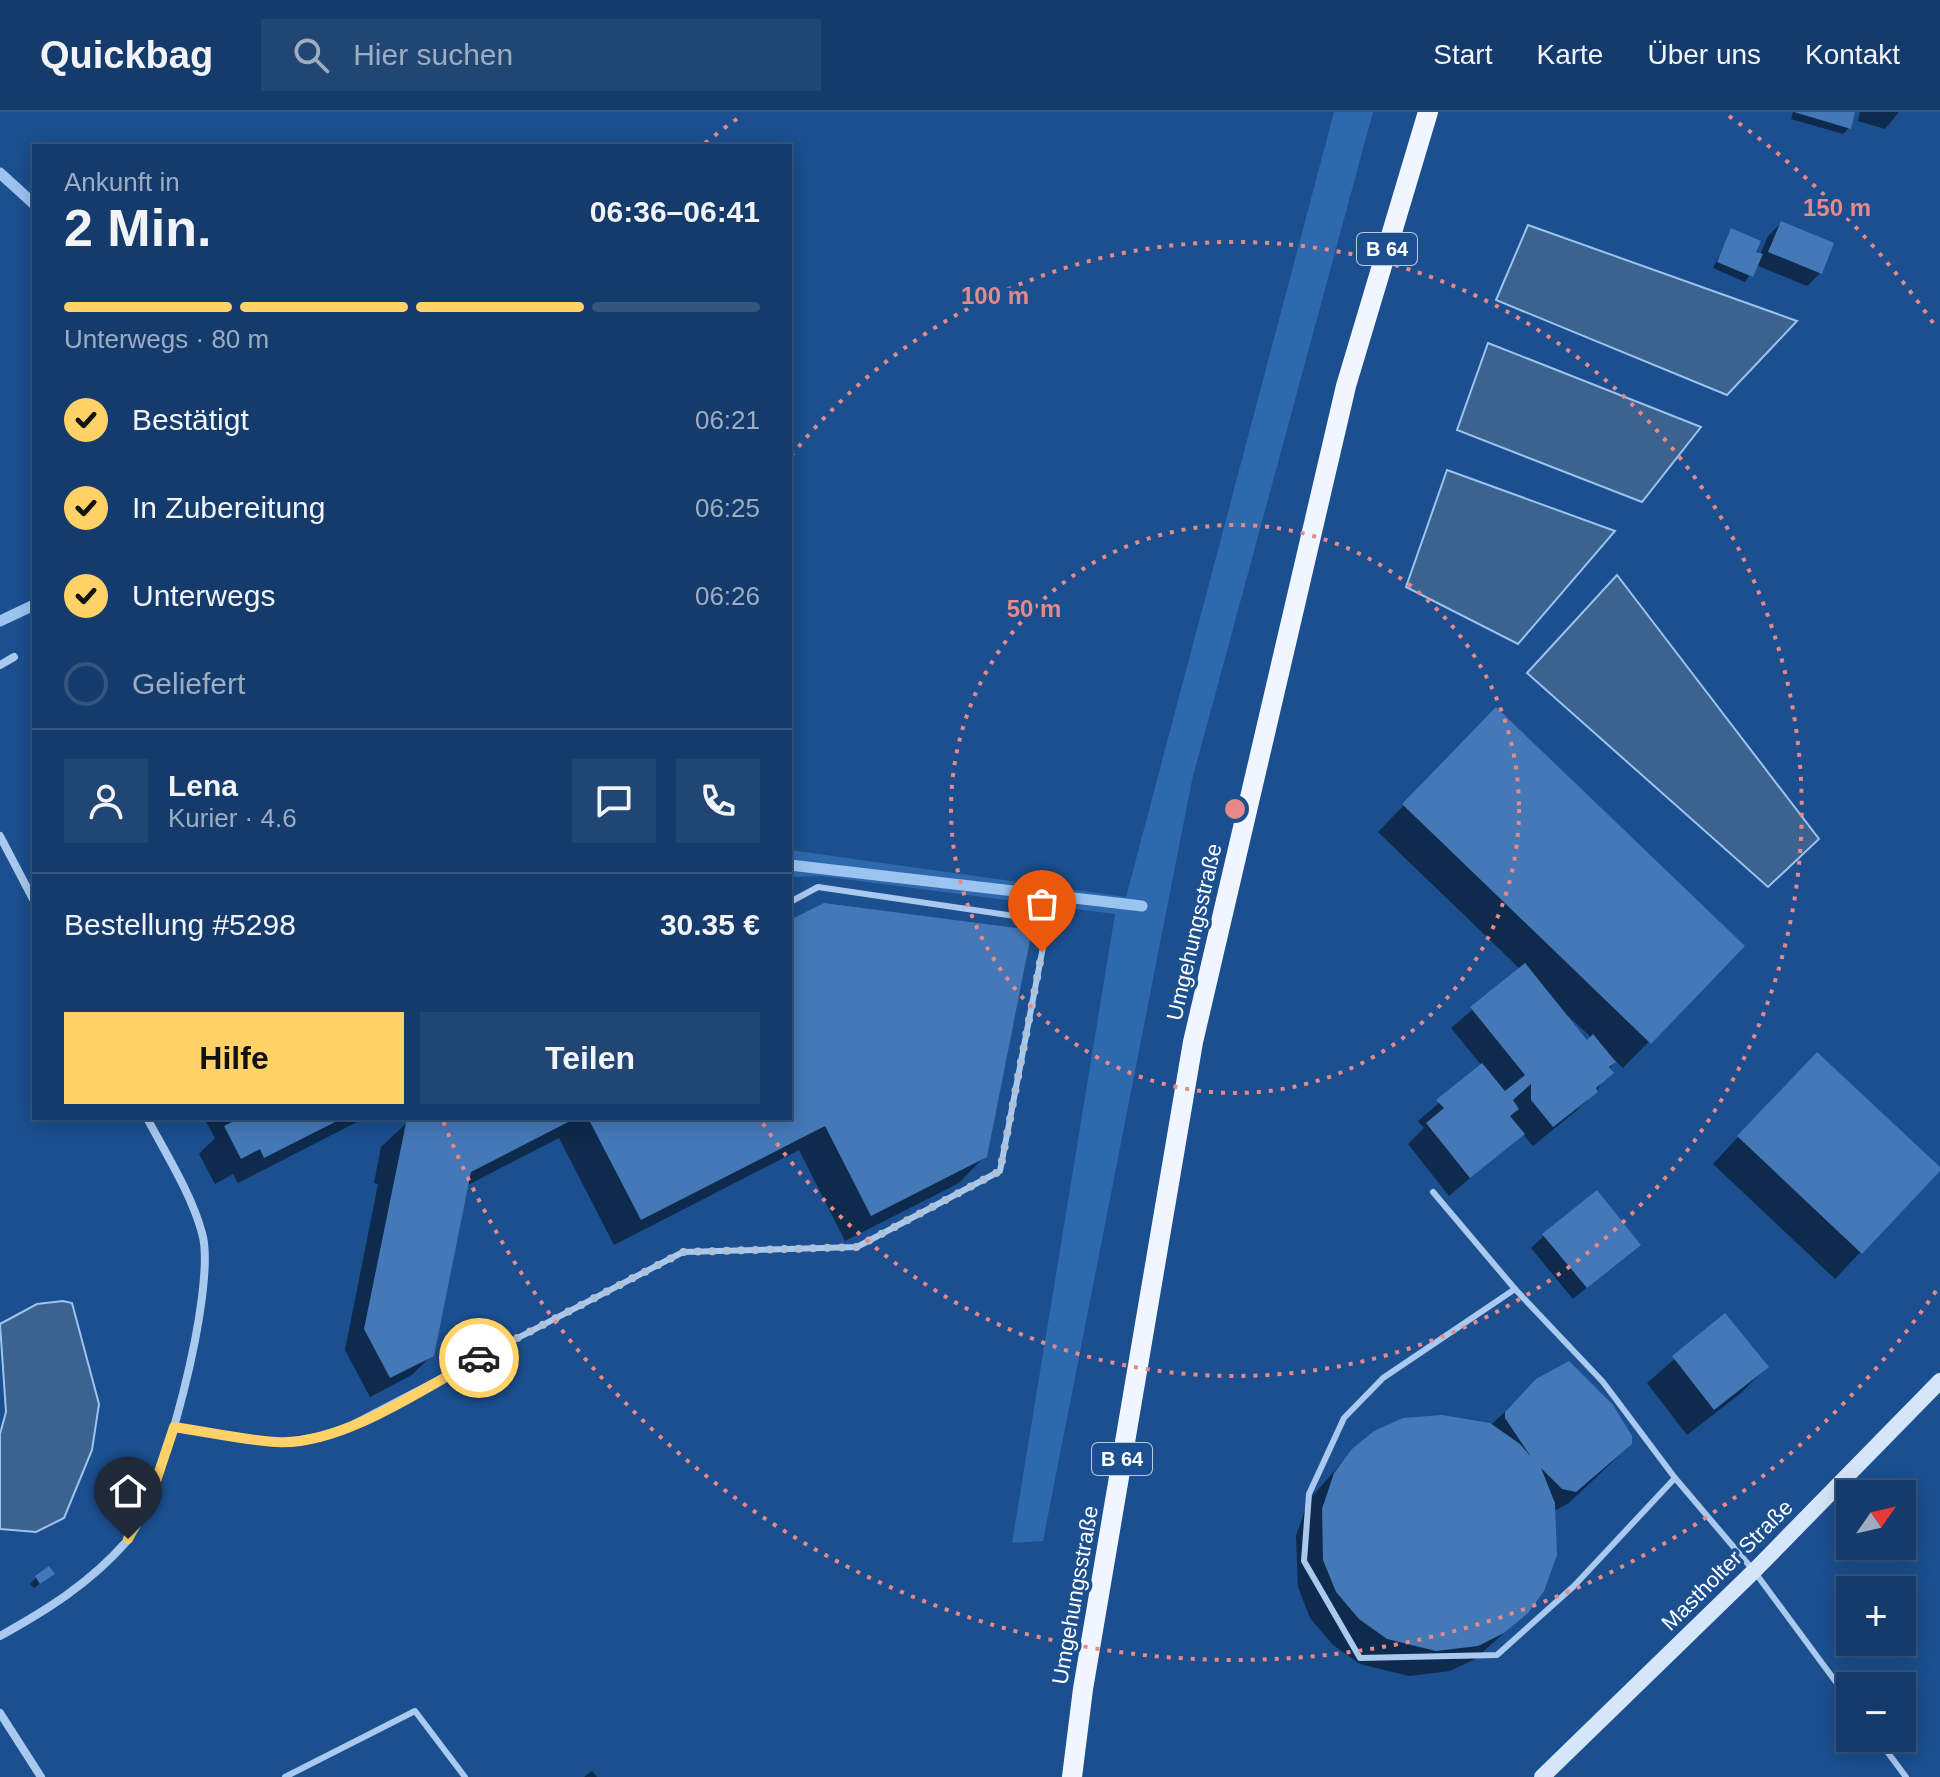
<!DOCTYPE html>
<html lang="de">
<head>
<meta charset="utf-8">
<style>
  :root { --surface:#143b6b; --page:#214673; --text:#f1f3f6; --muted:#9dadc1; --line:#33557e; --accent:#ffd166 }
  body { margin:0; font-family:Arial,sans-serif; background:var(--page); color:var(--text); height:100vh; display:flex; flex-direction:column; font-size:30px; white-space:nowrap }
  * { box-sizing:border-box; margin:0 }
  p { font-size:26px; color:var(--muted) }
  .icon { flex:none; width:44px; height:44px; fill:none; stroke:currentColor; stroke-width:2; stroke-linecap:round; stroke-linejoin:round }
  .map { position:relative; flex:1; overflow:hidden }
  .sheet { position:absolute; left:32px; top:32px; width:760px; height:976px; display:flex; flex-direction:column; background:var(--surface); border-radius:0px; box-shadow:0 4px 20px #0003,0 0 0 2px var(--line) }
  .sheet>* { flex:none }
  .needle { width:52px; rotate:56deg }
  .buttons { position:absolute; left:1836px; top:1368px; display:grid; gap:16px }
  .buttons a { display:grid; place-items:center; width:80px; height:80px; border-radius:0px; background:var(--surface); box-shadow:0 4px 20px #0003,0 0 0 2px var(--line); font-size:40px }
  .pin { position:absolute; display:grid; place-items:center; width:68px; height:68px; color:#fff; margin:-82px -34px; border-radius:50% 50% 50% 0; rotate:-45deg; box-shadow:0 0 8px #0007 }
  .pin .icon { rotate:45deg }
  .courier { position:absolute; display:grid; place-items:center; width:80px; height:80px; margin:-40px; border:6px solid #ffd166; border-radius:50%; background:#fff; color:#222; box-shadow:0 2px 10px #0007 }
  .summary em { font-style:normal; font-weight:800 }
  .summary div { display:flex; flex-direction:column-reverse }
  .summary { display:flex; align-items:center; justify-content:space-between; height:136px; padding:0 32px }
  h1 { font-size:52px; font-weight:800; line-height:60px }
  .bar { display:grid; grid-template-columns:repeat(4,1fr); gap:12px 8px; align-content:center; height:96px; padding:0 32px }
  .bar i { height:10px; border-radius:6px; background:var(--line) }
  .bar .on { background:var(--accent) }
  .bar p { grid-column:span 4 }
  .line { display:flex; align-items:center; gap:20px; padding:0 32px; border-top:2px solid var(--line) }
  .line div { flex:1 }
  .round { display:grid; place-items:center; flex:none; width:84px; height:84px; border-radius:0px; background:var(--page) }
  ol { padding:0 32px; list-style:none }
  li { display:flex; align-items:center; gap:24px; height:88px }
  li p { margin-inline-start:auto }
  li .icon { padding:8px; border-radius:50%; background:var(--accent); color:#111; stroke-width:4 }
  li:last-child { color:var(--muted) }
  li i { width:44px; height:44px; border:4px solid var(--line); border-radius:50% }
  .button { display:flex; gap:16px; margin-top:auto; padding:16px 32px }
  .button a { flex:1; height:92px; border-radius:0px; background:var(--accent); color:#111; font-size:32px; font-weight:800; line-height:92px; text-align:center }
  .button a+a { background:var(--page); color:var(--text) }
  header { display:flex; align-items:center; gap:48px; box-sizing:border-box; height:112px; padding:0 40px; background:var(--surface); border-bottom:2px solid var(--line) }
  header strong { font-size:38px }
  nav { display:flex; gap:44px; margin-inline-start:auto; font-size:28px }
  .search { width:560px; height:72px; background:var(--page); display:flex; align-items:center; gap:20px; box-sizing:border-box; padding:0 28px; border-radius:0px; color:var(--muted); font-size:30px }
  .map>svg:first-child { display:block }
</style>
</head>
<body>
<header>
<strong>Quickbag</strong>
<div class="search"><svg class="icon" aria-label="search" viewBox="0 0 24 24"><circle cx="10" cy="10" r="6"/><path d="M15 15l6 6"/></svg>Hier suchen</div>
<nav><a>Start</a><a>Karte</a><a>Über uns</a><a>Kontakt</a></nav>
</header>
<div class="map">
<svg width="1940" height="1665" viewBox="0 0 1940 1665">
  <rect width="100%" height="100%" fill="#1b4f8f"/>
  <path fill="#2e69ad" d="M1334 0H1373L1192 668 1043 1429 1012 1431 1115 802 821 764 790 765V738L1126 785Z"/>
  <g fill="#3c6290" stroke="#9cc4f0" stroke-width="2">
    <path d="M1528 113 1797 209 1727 283 1496 188Z"/>
    <path d="M1488 231 1701 315 1642 390 1457 318Z"/>
    <path d="M1447 358 1615 419 1518 532 1406 475Z"/>
    <path d="M1617 463 1819 727 1768 775 1527 561Z"/>
    <path d="M63 1189 72 1191 99 1292 92 1338 64 1406 36 1420 0 1417V1322L6 1300 0 1212 37 1192Z"/>
  </g>
  <g fill="#0007" fill-rule="evenodd">
    <path d="M1793 0H1853L1849 16 1843 22 1791 7Z"/>
    <path d="M1860 0H1899L1885 17 1858 9Z"/>
    <path d="M1781 111 1832 132 1820 161 1807 174 1756 153 1745 170 1713 156 1732 118 1760 143 1768 124Z"/>
    <path d="M1471 624 1742 834 1623 956 1615 948 1596 980 1576 999 1533 1034 1522 1021 1449 1084 1408 1032 1424 1016 1418 1009 1482 954 1451 916 1520 857 1378 720ZM1567 903 1592 926 1587 931 1565 904Z"/>
    <path d="M790 810 985 1044 959 1071 845 1129 799 1038 614 1133 559 1026 466 1074 432 1243 412 1263 370 1285 345 1238 378 1072 374 1071 381 1035 412 1006H790Z"/>
    <path d="M1791 968 1939 1057 1835 1167 1713 1052Z"/>
    <path d="M204 1006H365L238 1071 233 1062 215 1072 199 1042 215 1026Z"/>
    <path d="M1544 1124 1639 1132 1573 1187 1531 1136Z"/>
    <path d="M1725 1203 1767 1255 1741 1281 1687 1323 1647 1271Z"/>
    <path d="M1537 1269 1628 1335 1569 1391 1554 1399 1527 1500 1475 1547 1450 1559 1409 1564 1360 1552 1333 1533 1310 1506 1298 1475 1296 1424 1308 1389 1353 1338 1490 1314Z"/>
    <path d="M36 1466 46 1467 34 1476 30 1472Z"/>
    <path d="M592 1659 597 1665H584Z"/>
  </g>
  <g fill="none" stroke-linecap="round" stroke-linejoin="round">
    <g stroke="#9cc4f0" stroke-width="11">
      <path d="M0 61 34 92"/>
      <path d="M0 509 34 493"/>
      <path d="M790 753 1142 794"/>
    </g>
  </g>
  <g fill="#4478b7">
    <path d="M1794 0H1855L1851 17Z"/>
    <path d="M1781 109 1834 131 1822 162 1768 140Z"/>
    <path d="M1731 116 1761 129 1756 140 1763 142 1753 165 1717 150Z"/>
    <path d="M1496 595 1745 834 1651 932 1402 692Z"/>
    <path d="M824 791 1032 818 987 1045 871 1104 825 1014 641 1108 588 1006H790V808Z"/>
    <path d="M1525 851 1587 928 1593 922 1616 950 1609 955 1614 961 1596 976 1598 980 1553 1015 1531 988V972L1513 988 1519 997 1510 1004 1525 1022 1470 1066 1426 1011 1444 996 1436 988 1482 951 1505 979 1525 963 1470 895Z"/>
    <path d="M1817 940 1940 1055V1059L1862 1142 1737 1024Z"/>
    <path d="M240 1006H343L264 1046 260 1037 241 1047 224 1014Z"/>
    <path d="M407 1006H576L471 1060 434 1244 390 1266 364 1217Z"/>
    <path d="M1597 1078 1641 1133 1587 1176 1542 1122Z"/>
    <path d="M1725 1201 1769 1255 1714 1298 1672 1244Z"/>
    <path d="M1569 1249 1613 1293 1632 1324V1332L1576 1380 1562 1377 1541 1356 1555 1391 1557 1443 1544 1479 1528 1501 1504 1521 1478 1534 1436 1539 1387 1527 1359 1507 1336 1480 1323 1448 1322 1397 1334 1361 1352 1337 1374 1319 1403 1306 1442 1303 1490 1311 1520 1332 1531 1345 1505 1306V1300L1536 1267Z"/>
    <path d="M49 1454 55 1462 40 1472 35 1464Z"/>
  </g>
  <g fill="none" stroke-linecap="round" stroke-linejoin="round">
    <g stroke="#a9c9ee" stroke-width="6">
      <path d="M1433 1080 1515 1177 1603 1270 1675 1366 1754 1459 1850 1589"/>
      <path d="M1515 1177 1383 1266 1344 1306 1309 1382 1304 1449 1360 1546 1497 1543 1574 1474 1675 1366"/>
      <path d="M174 1315 279 1331 337 1320 683 1140 857 1135 1000 1059 1048 809 818 775 790 790"/>
      <path d="M1877 1626 1906 1665"/>
      <path d="M285 1665 415 1599 465 1665"/>
    </g>
    <g stroke="#a9c9ee" stroke-width="8">
      <path d="M0 553 14 545"/>
      <path d="M0 724 34 789"/>
      <path d="M0 1524C47 1498 90 1471 126 1430 162 1388 218 1174 202 1121 191 1081 166 1042 147 1006"/>
      <path d="M0 1601 41 1665"/>
    </g>
    <path stroke="#d6e6fa" stroke-width="16" d="M1542 1665 1754 1459 1940 1269"/>
    <path stroke="#f0f6ff" stroke-width="20" d="M1072 1665 1083 1577 1193 930 1346 274 1428 0"/>
  </g>
  <g fill="none" stroke-linecap="round" stroke-linejoin="round">
    <path stroke="#afc1d8" stroke-width="8" stroke-dasharray="0 14.4" d="M479 1246 683 1140 857 1135 1000 1059 1042 840"/>
    <path stroke="#ffd166" stroke-width="10" d="M128 1427 155 1372 174 1315C208 1320 243 1328 277 1330 341 1334 424 1276 479 1246"/>
  </g>
  <g fill="none" stroke="#e88989" stroke-width="4" stroke-dasharray="4 8">
    <circle cx="1235" cy="697" r="284"/>
    <path d="M791 344A567 567 0 1 1 762 1010"/>
    <path d="M1936 1179A851 851 0 0 1 443 1009M705 31A851 851 0 0 1 741 4M1729 4A851 851 0 0 1 1936 215"/>
  </g>
  <g text-anchor="middle" dominant-baseline="central" stroke-width="7" stroke-linejoin="round" paint-order="stroke">
    <g fill="#1b4f8f" stroke="#bbcadd" stroke-width="2">
      <rect x="1357" y="121" width="60" height="32" rx="6"/>
      <rect x="1092" y="1331" width="60" height="32" rx="6"/>
    </g>
    <g font-size="20" font-weight="bold" fill="#fff">
      <text x="1387" y="137">B 64</text>
      <text x="1122" y="1347">B 64</text>
    </g>
    <g font-size="22" fill="#fff" stroke="#1b4f8f">
      <text transform="translate(1194 820) rotate(-77)">Umgehungsstraße</text>
      <text transform="translate(1727 1453) rotate(-45)">Mastholter Straße</text>
      <text transform="translate(1075 1483) rotate(-80)">Umgehungsstraße</text>
    </g>
  </g>
  <circle cx="1235" cy="697" r="12" fill="#e88989" stroke="#1b4f8f" stroke-width="4"/>
  <g font-size="24" text-anchor="middle" font-weight="bold" fill="#e88989" stroke="#1b4f8f" stroke-width="7" stroke-linejoin="round" paint-order="stroke">
    <text x="1837" y="104">150 m</text>
    <text x="995" y="192">100 m</text>
    <text x="1034" y="505">50 m</text>
  </g>
</svg>
<div class="buttons">
<a><svg class="needle" viewBox="-14 -14 28 28"><path d="M0-13l5 13h-10z" fill="#e53935"/><path d="M0 13l5-13h-10z" fill="#9dadc1"/></svg></a>
<a>+</a>
<a>−</a>
</div>
<div class="pin" style="left:1042px;top:840px;background:#ea580c"><svg class="icon" aria-label="bag" viewBox="0 0 24 24"><path d="M5 8h14l-1 12H6zM9 8a3 3 0 0 1 6 0"/></svg></div>
<div class="pin" style="left:128px;top:1427px;background:#1f2937"><svg class="icon" aria-label="home" viewBox="0 0 24 24"><path d="M3 11l9-7 9 7M6 9v11h12V9"/></svg></div>
<div class="courier" style="left:479px;top:1246px"><svg class="icon" aria-label="car" viewBox="0 0 24 24"><path d="M5 17H2v-5l4-1 3-4h7l3 4 3 1v5h-3M9 17h6M6 11h13"/><circle cx="7" cy="17" r="2"/><circle cx="17" cy="17" r="2"/></svg></div>
<section class="sheet">
<div class="summary"><div><h1>2 Min.</h1><p>Ankunft in</p></div><em>06:36–06:41</em></div>
<div class="bar"><i class="on"></i><i class="on"></i><i class="on"></i><i></i><p>Unterwegs · 80 m</p></div>
<ol>
<li><svg class="icon" aria-label="check" viewBox="0 0 24 24"><path d="M5 12l5 5 9-10"/></svg>Bestätigt<p>06:21</p></li>
<li><svg class="icon" aria-label="check" viewBox="0 0 24 24"><path d="M5 12l5 5 9-10"/></svg>In Zubereitung<p>06:25</p></li>
<li><svg class="icon" aria-label="check" viewBox="0 0 24 24"><path d="M5 12l5 5 9-10"/></svg>Unterwegs<p>06:26</p></li>
<li><i></i>Geliefert</li>
</ol>
<div class="line" style="height:144px"><a class="round"><svg class="icon" aria-label="person" viewBox="0 0 24 24"><circle cx="12" cy="8" r="4"/><path d="M4 21q1-7 8-7t8 7"/></svg></a><div><b>Lena</b><p>Kurier · 4.6</p></div><a class="round"><svg class="icon" aria-label="chat" viewBox="0 0 24 24"><path d="M4 5h16v11H9l-5 4z"/></svg></a><a class="round"><svg class="icon" aria-label="phone" viewBox="0 0 24 24"><path d="M5 4h4l2 5-3 2q2 4 5 5l2-3 5 2v4C11 20 4 13 5 4z"/></svg></a></div>
<div class="line" style="height:104px"><div>Bestellung #5298</div><b>30.35 €</b></div>
<div class="button"><a>Hilfe</a><a>Teilen</a></div>
</section>
</div>
</body>
</html>
